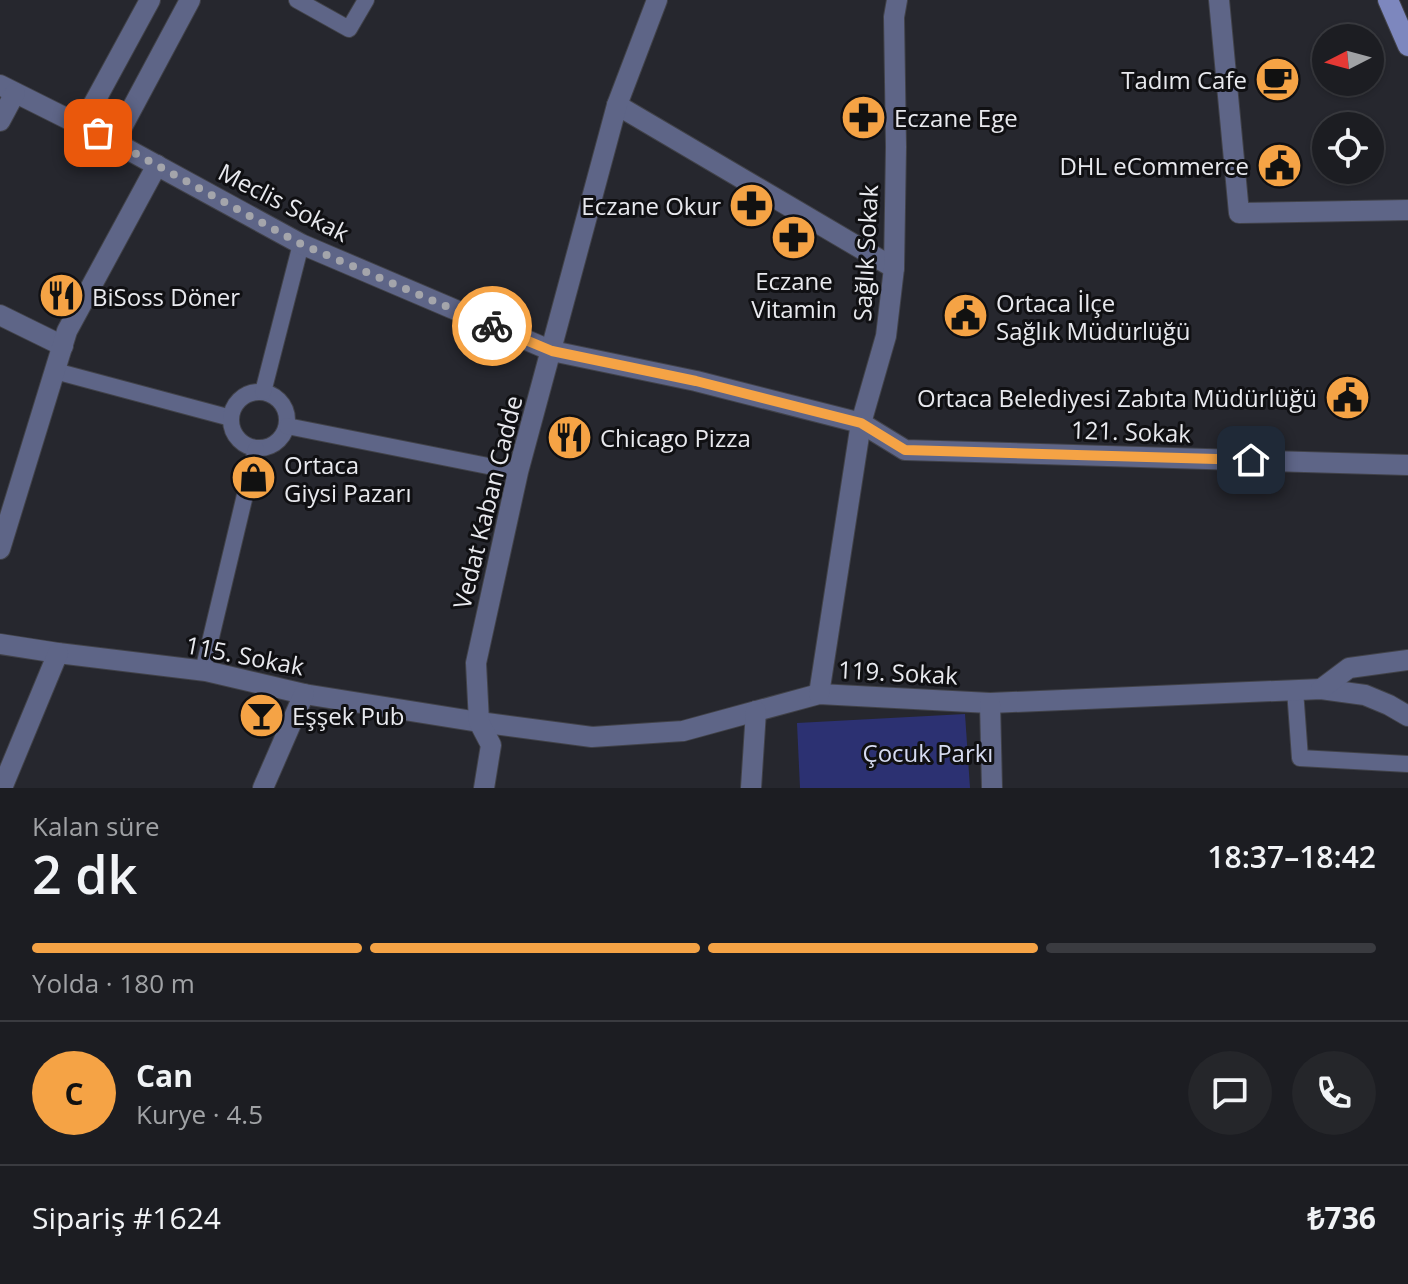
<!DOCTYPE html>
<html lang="tr">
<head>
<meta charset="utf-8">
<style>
  :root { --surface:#1c1d22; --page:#25262a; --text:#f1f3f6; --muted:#a0a2a5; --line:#3a3b40; --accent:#f5a345 }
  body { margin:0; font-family:"Open Sans",sans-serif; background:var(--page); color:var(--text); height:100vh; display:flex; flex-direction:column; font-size:30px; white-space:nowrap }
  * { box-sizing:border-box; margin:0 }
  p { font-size:26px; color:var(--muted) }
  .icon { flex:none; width:44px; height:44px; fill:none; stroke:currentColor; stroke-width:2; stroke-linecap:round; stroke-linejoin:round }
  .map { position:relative; height:788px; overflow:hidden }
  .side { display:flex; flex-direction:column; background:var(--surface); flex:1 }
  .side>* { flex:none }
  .needle { width:52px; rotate:264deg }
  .tools { position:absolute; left:1312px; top:24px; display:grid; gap:16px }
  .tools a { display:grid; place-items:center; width:72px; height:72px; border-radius:50%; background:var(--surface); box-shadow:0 2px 6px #0004,0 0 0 2px var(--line); font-size:40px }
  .pin { position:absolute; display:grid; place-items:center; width:68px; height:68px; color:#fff; margin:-34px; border-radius:16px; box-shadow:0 4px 12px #0006 }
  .courier { position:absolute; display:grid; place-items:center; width:80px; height:80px; margin:-40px; border:6px solid #f5a345; border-radius:50%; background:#fff; color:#222; box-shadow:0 2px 10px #0007 }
  .summary em { font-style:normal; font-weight:600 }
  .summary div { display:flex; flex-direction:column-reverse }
  .summary { display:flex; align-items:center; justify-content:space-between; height:136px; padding:0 32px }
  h1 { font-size:52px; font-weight:600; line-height:60px }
  .bar { display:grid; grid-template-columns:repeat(4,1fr); gap:12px 8px; align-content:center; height:96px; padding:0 32px }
  .bar i { height:10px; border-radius:6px; background:var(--line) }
  .bar .active { background:var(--accent) }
  .bar p { grid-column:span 4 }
  .line { display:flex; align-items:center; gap:20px; padding:0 32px; border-top:2px solid var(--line) }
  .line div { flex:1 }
  .round { display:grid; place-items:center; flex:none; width:84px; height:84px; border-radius:42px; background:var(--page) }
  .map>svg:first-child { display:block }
</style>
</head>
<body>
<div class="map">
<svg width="1408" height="788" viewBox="0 0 1408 788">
  <rect width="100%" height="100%" fill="#26272e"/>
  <path fill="#2c3172" d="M965 714 970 788H800L797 723Z"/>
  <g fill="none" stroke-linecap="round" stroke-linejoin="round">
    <defs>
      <g id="lane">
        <path d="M297 0 349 29 366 0"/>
        <path d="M55 371 231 418"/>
        <circle cx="259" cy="420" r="28"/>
        <path d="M263 392 301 244"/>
        <path d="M287 426 518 472"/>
        <path d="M203 671 256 449"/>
        <path d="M1295 690 1300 758 1408 764"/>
      </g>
      <g id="street">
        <path d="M1219 0 1239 213 1408 210"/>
        <path d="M0 85 114 142 301 244 552 351 696 381 861 423 905 450 1408 465"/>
        <path d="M617 105 894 268"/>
        <path d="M0 121 15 93"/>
        <path d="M82 125 150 0"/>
        <path d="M114 142 190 0"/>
        <path d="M0 315 63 346"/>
        <path d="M0 549 67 331 157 165"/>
        <path d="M0 644 58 653 206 671 304 694 479 722 592 737 683 731 819 694 990 703 1321 689 1365 695 1389 705 1408 716"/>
        <path d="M1321 689 1349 668 1408 660"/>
        <path d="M819 694 861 423 886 336 894 268 896 147 894 17 897 0"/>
        <path d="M990 703 992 788"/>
        <path d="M2 788 58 653"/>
        <path d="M263 788 304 694"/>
        <path d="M484 788 491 745 479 722 476 663 518 472 617 105 657 0"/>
        <path d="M751 788 756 711"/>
      </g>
      <path id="secondary" d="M1388 0 1408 46"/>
    </defs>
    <use href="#lane" stroke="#414249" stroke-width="18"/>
    <use href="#street" stroke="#414249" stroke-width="22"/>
    <use href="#secondary" stroke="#414249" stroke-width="22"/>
    <use href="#lane" stroke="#5e6587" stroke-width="16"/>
    <use href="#street" stroke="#5e6587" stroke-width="20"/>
    <use href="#secondary" stroke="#7d87be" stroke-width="20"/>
  </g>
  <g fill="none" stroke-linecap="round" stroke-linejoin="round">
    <path stroke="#a4a5ab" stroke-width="8" stroke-dasharray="0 14.4" d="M98 133 301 244 492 326"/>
    <path stroke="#f5a345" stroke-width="10" d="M492 326 552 351 696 381 861 423 905 450 1251 460"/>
  </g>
  <defs>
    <symbol id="cafe-disc" viewBox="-11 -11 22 22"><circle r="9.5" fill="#f5a345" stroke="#101013"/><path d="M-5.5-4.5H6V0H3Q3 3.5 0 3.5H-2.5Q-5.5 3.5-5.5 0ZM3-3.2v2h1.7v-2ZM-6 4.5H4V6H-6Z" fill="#111"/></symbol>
    <symbol id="pharmacy-disc" viewBox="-11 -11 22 22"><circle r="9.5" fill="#f5a345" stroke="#101013"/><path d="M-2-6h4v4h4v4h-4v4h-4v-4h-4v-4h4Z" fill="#111"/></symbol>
    <symbol id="civic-disc" viewBox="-11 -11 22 22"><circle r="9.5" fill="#f5a345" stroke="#101013"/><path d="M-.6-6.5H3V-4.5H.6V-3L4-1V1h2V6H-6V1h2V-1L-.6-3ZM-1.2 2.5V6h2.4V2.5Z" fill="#111"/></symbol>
    <symbol id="restaurant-disc" viewBox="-11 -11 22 22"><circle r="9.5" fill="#f5a345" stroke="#101013"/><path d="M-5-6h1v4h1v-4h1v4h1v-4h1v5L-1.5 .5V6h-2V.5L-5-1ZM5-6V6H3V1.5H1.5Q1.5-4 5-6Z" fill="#111"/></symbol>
    <symbol id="shop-disc" viewBox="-11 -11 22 22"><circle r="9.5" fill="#f5a345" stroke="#101013"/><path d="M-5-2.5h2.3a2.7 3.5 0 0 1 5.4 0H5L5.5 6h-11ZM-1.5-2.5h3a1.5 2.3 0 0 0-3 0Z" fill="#111"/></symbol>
    <symbol id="bar-disc" viewBox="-11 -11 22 22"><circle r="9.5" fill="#f5a345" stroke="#101013"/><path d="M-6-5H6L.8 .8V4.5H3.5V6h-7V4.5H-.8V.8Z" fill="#111"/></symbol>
  </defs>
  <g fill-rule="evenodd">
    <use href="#cafe-disc" x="1252" y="54" width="51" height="51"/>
    <use href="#pharmacy-disc" x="838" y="92" width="51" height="51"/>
    <use href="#civic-disc" x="1254" y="140" width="51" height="51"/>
    <use href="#pharmacy-disc" x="726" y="180" width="51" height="51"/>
    <use href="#pharmacy-disc" x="768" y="212" width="51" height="51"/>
    <use href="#restaurant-disc" x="36" y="270" width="51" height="51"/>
    <use href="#civic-disc" x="940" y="290" width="51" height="51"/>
    <use href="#civic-disc" x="1322" y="372" width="51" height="51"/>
    <use href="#restaurant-disc" x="544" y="412" width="51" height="51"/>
    <use href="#shop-disc" x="228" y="452" width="51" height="51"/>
    <use href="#bar-disc" x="236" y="690" width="51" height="51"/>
  </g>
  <g text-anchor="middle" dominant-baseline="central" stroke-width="6" stroke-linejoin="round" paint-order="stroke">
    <g font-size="24" fill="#e8e9ee" stroke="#101013" text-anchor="start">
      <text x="1247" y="79" text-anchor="end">Tadım Cafe</text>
      <text x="894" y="117">Eczane Ege</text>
      <text x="1249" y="165" text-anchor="end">DHL eCommerce</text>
      <text x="721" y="205" text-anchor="end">Eczane Okur</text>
      <text x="794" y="280" text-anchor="middle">Eczane<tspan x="794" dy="28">Vitamin</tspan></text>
      <text x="92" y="296">BiSoss Döner</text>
      <text x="996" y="302">Ortaca İlçe<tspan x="996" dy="28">Sağlık Müdürlüğü</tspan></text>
      <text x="1317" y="397" text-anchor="end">Ortaca Belediyesi Zabıta Müdürlüğü</text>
      <text x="600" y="437">Chicago Pizza</text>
      <text x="284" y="464">Ortaca<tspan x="284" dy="28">Giysi Pazarı</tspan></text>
      <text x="292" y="715">Eşşek Pub</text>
    </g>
    <g font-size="24" fill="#e8e9ee" stroke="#101013">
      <text transform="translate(284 202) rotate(27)">Meclis Sokak</text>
      <text transform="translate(865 253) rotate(-87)">Sağlık Sokak</text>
      <text transform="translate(1131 431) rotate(2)">121. Sokak</text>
      <text transform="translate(487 502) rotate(-76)">Vedat Kaban Cadde</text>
      <text transform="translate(245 655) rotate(11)">115. Sokak</text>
      <text transform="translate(898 672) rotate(3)">119. Sokak</text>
    </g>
    <g font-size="24" fill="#d6dbf1" stroke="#101013">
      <text x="928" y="752">Çocuk Parkı</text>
    </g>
  </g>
</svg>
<div class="tools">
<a><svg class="needle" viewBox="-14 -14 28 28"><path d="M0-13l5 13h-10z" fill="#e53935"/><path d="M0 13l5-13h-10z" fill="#a0a2a5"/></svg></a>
<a><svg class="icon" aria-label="locate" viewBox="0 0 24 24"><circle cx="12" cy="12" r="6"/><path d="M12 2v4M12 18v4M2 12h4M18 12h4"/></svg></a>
</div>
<div class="pin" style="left:98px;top:133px;background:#ea580c"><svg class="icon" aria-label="bag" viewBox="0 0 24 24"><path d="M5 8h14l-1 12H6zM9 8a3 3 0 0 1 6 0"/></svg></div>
<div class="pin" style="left:1251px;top:460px;background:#1f2937"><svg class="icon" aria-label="home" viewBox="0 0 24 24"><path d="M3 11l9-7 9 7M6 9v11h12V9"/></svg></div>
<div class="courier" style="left:492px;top:326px"><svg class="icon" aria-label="bike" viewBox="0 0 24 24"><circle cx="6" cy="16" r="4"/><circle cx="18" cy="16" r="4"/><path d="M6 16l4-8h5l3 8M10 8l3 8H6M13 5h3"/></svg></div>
</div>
<section class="side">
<div class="summary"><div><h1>2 dk</h1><p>Kalan süre</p></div><em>18:37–18:42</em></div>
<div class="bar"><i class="active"></i><i class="active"></i><i class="active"></i><i></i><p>Yolda · 180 m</p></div>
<div class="line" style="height:144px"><b class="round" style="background:var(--accent);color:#111">C</b><div><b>Can</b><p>Kurye · 4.5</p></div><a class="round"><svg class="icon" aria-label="chat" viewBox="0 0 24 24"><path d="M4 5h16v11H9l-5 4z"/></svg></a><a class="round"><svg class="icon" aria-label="phone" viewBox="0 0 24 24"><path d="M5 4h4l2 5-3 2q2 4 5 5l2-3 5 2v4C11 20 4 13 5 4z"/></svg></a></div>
<div class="line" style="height:104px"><div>Sipariş #1624</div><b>₺736</b></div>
</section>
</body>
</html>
